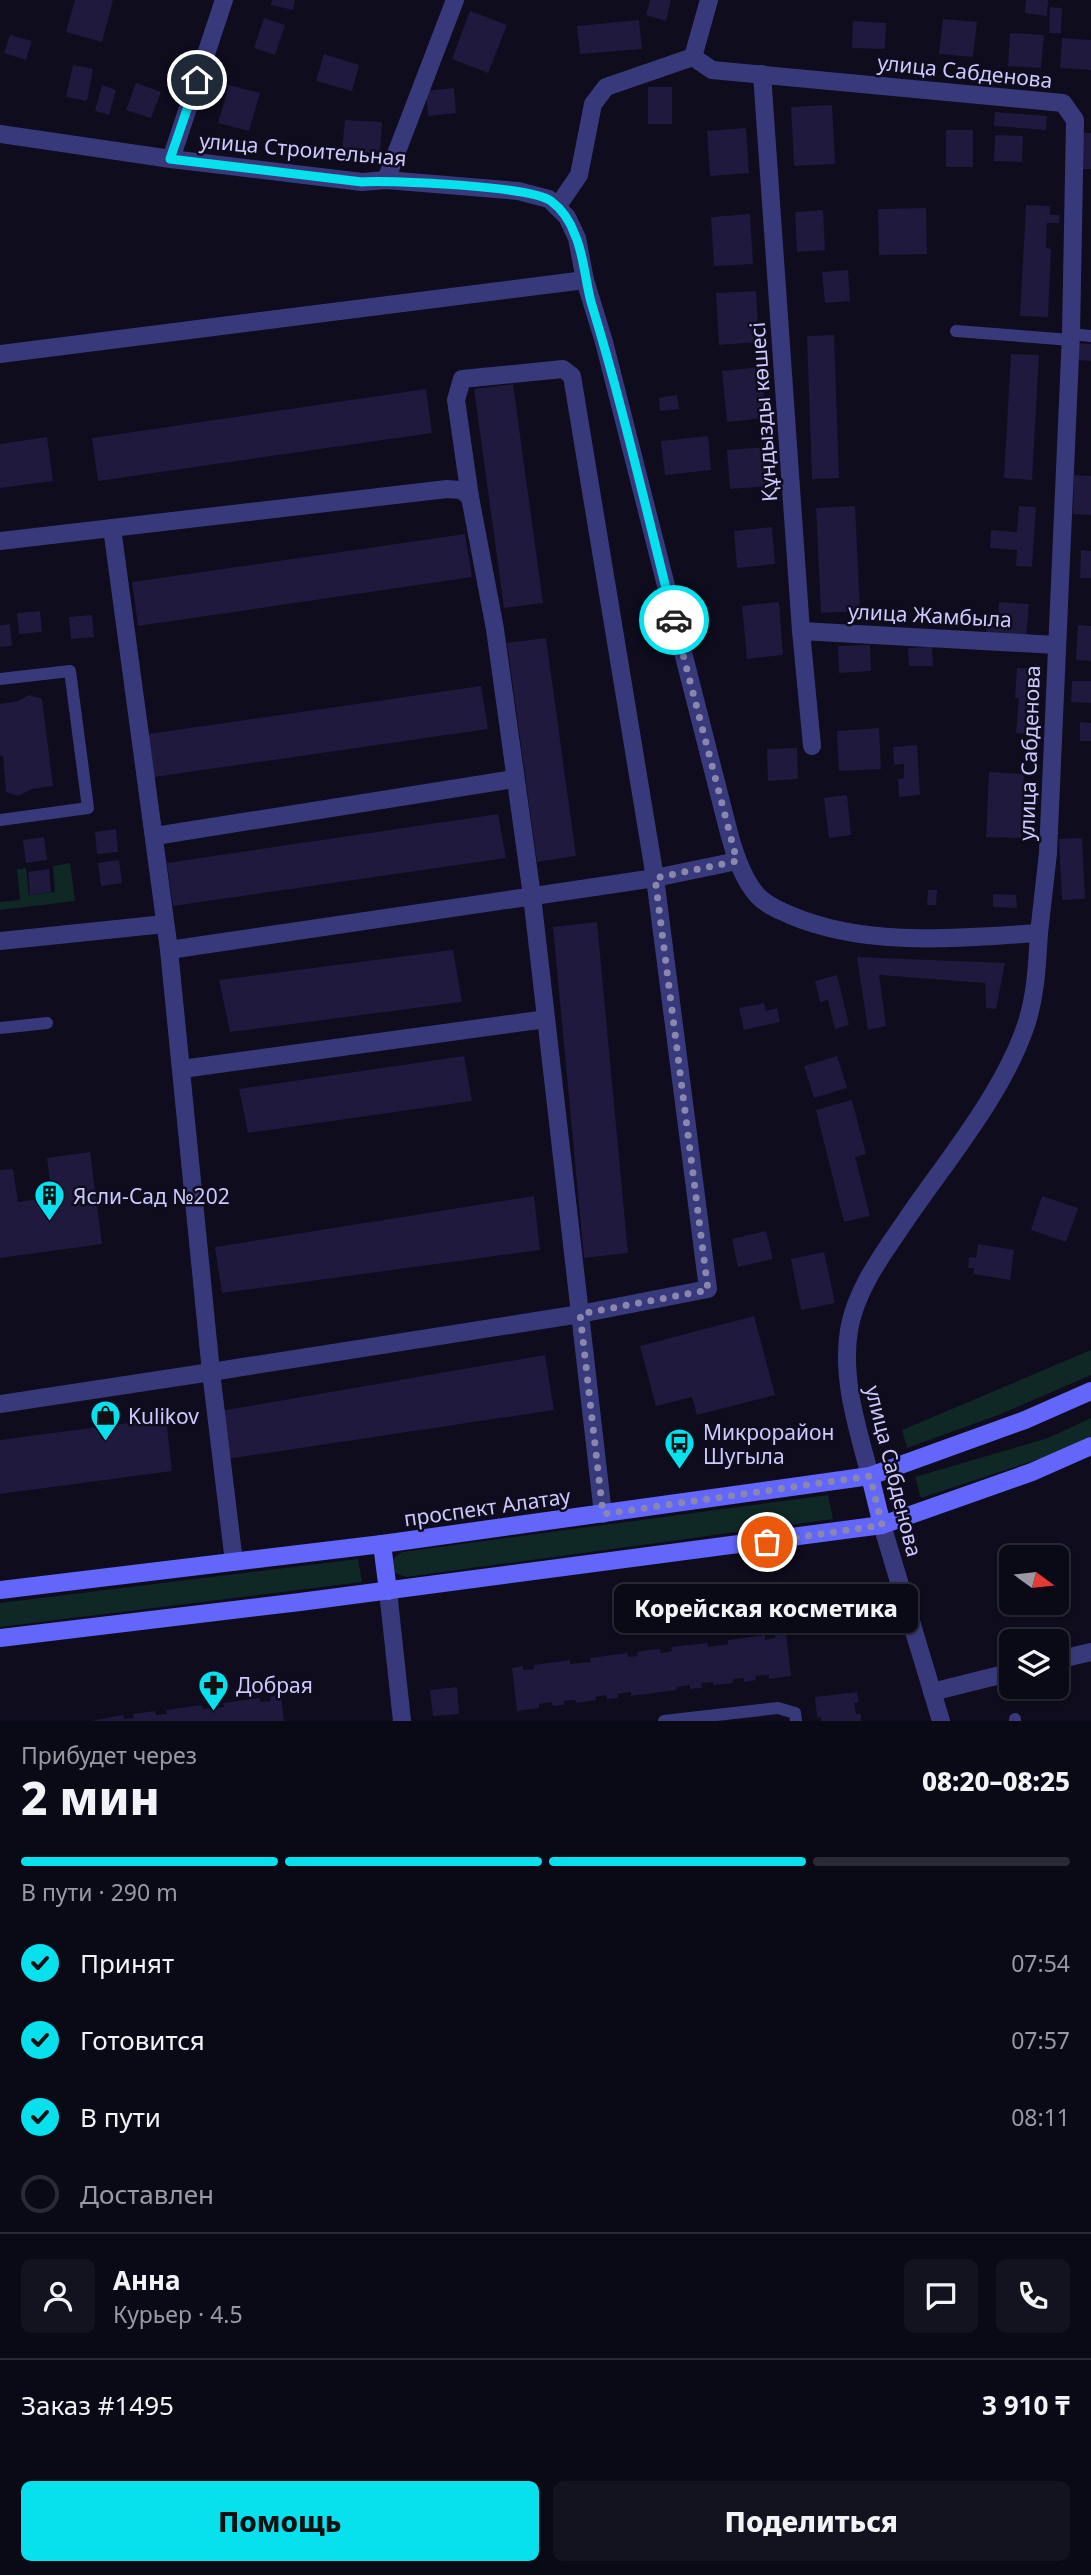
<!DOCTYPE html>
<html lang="ru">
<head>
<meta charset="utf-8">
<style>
  :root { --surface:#0a0916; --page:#13121f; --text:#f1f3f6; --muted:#999aa1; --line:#2a2a35; --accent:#06e1ed }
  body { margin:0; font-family:"Noto Sans",sans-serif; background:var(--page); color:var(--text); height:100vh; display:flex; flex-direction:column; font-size:26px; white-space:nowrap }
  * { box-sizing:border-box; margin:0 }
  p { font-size:23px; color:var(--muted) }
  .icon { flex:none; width:38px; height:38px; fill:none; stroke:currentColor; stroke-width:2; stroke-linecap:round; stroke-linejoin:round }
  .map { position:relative; height:1721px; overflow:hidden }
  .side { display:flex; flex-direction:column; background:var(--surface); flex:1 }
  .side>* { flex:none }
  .needle { width:46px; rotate:105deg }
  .tools { position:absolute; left:999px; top:1545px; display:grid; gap:14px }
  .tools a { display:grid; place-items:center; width:70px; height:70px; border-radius:10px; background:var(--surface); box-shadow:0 2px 5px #0004,0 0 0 2px var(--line); font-size:35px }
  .pin { position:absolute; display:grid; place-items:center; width:60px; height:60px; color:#fff; margin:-30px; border:4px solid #fff; border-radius:50%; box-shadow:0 2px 7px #0007 }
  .courier { position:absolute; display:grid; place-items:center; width:70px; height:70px; margin:-35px; border:5px solid #06e1ed; border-radius:50%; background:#fff; color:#222; box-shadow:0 2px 9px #0007 }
  .bubble { position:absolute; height:49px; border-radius:10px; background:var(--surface); box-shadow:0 2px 5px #0004,0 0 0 2px var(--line); font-size:23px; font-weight:800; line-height:49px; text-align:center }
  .summary em { font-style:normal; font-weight:800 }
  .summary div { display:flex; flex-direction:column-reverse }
  .summary { display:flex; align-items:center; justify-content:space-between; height:119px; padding:0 21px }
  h1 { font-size:46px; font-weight:800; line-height:52px }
  .bar { display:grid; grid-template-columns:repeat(4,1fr); gap:10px 7px; align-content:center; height:84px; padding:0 21px }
  .bar i { height:9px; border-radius:5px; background:var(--line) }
  .bar .active { background:var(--accent) }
  .bar p { grid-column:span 4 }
  .line { display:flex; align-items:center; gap:18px; padding:0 21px; border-top:2px solid var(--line) }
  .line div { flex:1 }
  .round { display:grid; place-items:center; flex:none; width:74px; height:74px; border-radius:10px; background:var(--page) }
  ol { padding:0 21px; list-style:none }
  li { display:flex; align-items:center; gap:21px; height:77px }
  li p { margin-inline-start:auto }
  li .icon { padding:7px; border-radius:50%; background:var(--accent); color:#111; stroke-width:4 }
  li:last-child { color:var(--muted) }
  li i { width:38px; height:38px; border:4px solid var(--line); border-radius:50% }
  .button { display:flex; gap:14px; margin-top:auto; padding:14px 21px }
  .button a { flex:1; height:80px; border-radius:10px; background:var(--accent); color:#111; font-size:28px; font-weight:800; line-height:80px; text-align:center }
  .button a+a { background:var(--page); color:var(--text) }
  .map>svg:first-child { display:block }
</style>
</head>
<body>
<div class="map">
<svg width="1091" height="1721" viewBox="0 0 1091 1721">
  <rect width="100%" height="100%" fill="#0e0c1d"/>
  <g fill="#0f2725">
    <path d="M70 863 75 901 0 910V902L20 900 17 869 26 868 29 895 55 892 53 866Z"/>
    <path d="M1091 1350V1375L1001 1414 907 1448 902 1430Z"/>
    <path d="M1091 1418V1436L1051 1455 921 1498 915 1477 1048 1438Z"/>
    <path d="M828 1495 833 1519 406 1577 395 1573 392 1563 394 1558 402 1552Z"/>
    <path d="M358 1559 362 1582 0 1627V1603Z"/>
  </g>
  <g fill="#1e193d">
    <path d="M75 0H113L102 42 66 32Z"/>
    <path d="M272 0H295L293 10 271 5Z"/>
    <path d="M650 0H671L666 21 646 15Z"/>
    <path d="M1026 0H1048L1047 16 1025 13Z"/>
    <path d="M1050 7 1062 8 1061 33H1049Z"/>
    <path d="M470 11 507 25 488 73 452 59Z"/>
    <path d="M264 18 285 25 275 55 254 48Z"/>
    <path d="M943 19 977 22 973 57 939 54Z"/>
    <path d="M639 20 642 49 580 54 577 26Z"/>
    <path d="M853 21 886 23 885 49 852 48Z"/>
    <path d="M1010 33 1044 35 1041 68 1008 66Z"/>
    <path d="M10 35 32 41 26 60 4 53Z"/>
    <path d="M1062 38 1091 40V70L1060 68Z"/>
    <path d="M324 54 359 65 352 91 316 81Z"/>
    <path d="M73 65 93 69 87 101 66 97Z"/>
    <path d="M136 83 161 92 151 118 126 110Z"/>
    <path d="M102 85 116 90 109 115 95 111Z"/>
    <path d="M229 85 260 93 249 131 218 123Z"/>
    <rect x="648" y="87" width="24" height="37"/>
    <path d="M454 88 456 113 428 116 426 91Z"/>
    <path d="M832 105 835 164 794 166 791 107Z"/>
    <path d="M995 112 1047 116 1046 130 994 126Z"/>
    <path d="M345 120 382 122 380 153 342 151Z"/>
    <path d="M746 128 749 173 710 176 707 131Z"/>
    <rect x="946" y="130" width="27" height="37"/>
    <path d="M1083 133H1091V169H1081Z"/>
    <path d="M995 135 1023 136 1022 162 994 161Z"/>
    <path d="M1026 205 1050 206V215H1060L1059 223H1047L1046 248 1051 249 1048 317 1020 316Z"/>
    <path d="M926 208 927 254 879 255 878 209Z"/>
    <path d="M823 210 825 250 797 252 795 212Z"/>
    <path d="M750 214 753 264 714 266 711 217Z"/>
    <path d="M848 270 850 301 825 303 822 272Z"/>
    <path d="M756 291 759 342 719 345 716 293Z"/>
    <path d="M834 335 839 478 812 479 807 336Z"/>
    <path d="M1077 343 1091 344V361L1076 360Z"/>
    <path d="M1011 354 1039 355 1032 480 1004 478Z"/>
    <path d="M761 367 766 418 727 422 722 371Z"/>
    <path d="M513 384 543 603 504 608 474 389Z"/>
    <path d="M426 389 432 433 98 481 92 438Z"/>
    <path d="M677 395 679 409 660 411 659 398Z"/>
    <path d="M708 436 711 470 665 475 661 441Z"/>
    <path d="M47 437 53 481 0 488V444Z"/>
    <path d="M766 447 770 486 730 489 727 450Z"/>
    <path d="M1074 475 1091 476V515L1073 514Z"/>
    <path d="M855 506 860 611 821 613 816 508Z"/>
    <path d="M1019 506 1036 507 1032 567 1016 566 1017 550 990 548 991 530 1017 532Z"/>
    <path d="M772 527 775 564 737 568 734 531Z"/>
    <path d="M465 534 472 577 138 626 132 582Z"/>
    <path d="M1081 550 1091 551V578H1080Z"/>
    <path d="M779 602 783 655 747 659 742 606Z"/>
    <path d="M999 602 1029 604 1026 638 986 635 987 618 998 619Z"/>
    <path d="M40 611 42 632 19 634 17 613Z"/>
    <path d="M92 615 94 637 71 639 69 617Z"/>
    <path d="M10 624 12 646 0 647V625Z"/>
    <path d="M1078 625 1091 626V661L1076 660Z"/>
    <path d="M546 638 576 856 537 862 507 643Z"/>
    <path d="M870 645 871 671 839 673 838 646Z"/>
    <path d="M932 647 933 666H909L908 648Z"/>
    <path d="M1017 668 1035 669 1029 734 1016 733 1019 698H1015Z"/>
    <path d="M1072 681H1091V703L1071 702Z"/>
    <path d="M481 686 488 729 154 777 148 734Z"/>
    <path d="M29 695 42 699 53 786 32 789 18 796 6 792 3 756H0V704L18 701Z"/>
    <path d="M1080 722 1091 723V741H1080Z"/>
    <path d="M879 728 881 769 839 771 837 731Z"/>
    <path d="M917 745 920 795 899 797 898 779 904 778V764L894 765 893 747Z"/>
    <path d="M797 748 798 779 768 781 767 749Z"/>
    <path d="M989 772 1024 774 1021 838 986 837Z"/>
    <path d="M847 795 851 835 829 838 824 798Z"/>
    <path d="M498 814 506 858 173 906 167 863Z"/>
    <path d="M116 829 118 852 97 854 95 832Z"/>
    <path d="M44 837 47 860 26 863 23 840Z"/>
    <path d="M1082 838 1085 899 1062 900 1059 839Z"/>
    <path d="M119 860 122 883 101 886 98 863Z"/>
    <path d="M49 869 51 892 30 895 28 872Z"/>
    <path d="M928 890H937L936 905H927Z"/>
    <path d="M993 894 1016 895 1017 908 993 907Z"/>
    <path d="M597 922 628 1253 584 1258 553 927Z"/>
    <path d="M453 950 462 1002 230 1032 219 980Z"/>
    <path d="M857 957 1005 963 996 1009 986 1008 985 983 879 975 886 1026 868 1030Z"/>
    <path d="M837 975 849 1025 835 1029 828 1000 820 1002 815 981Z"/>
    <path d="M764 1003 766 1011 777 1008 780 1022 744 1030 739 1008Z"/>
    <path d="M464 1056 472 1101 248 1133 239 1089Z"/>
    <path d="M837 1056 847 1088 814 1098 804 1066Z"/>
    <path d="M852 1100 866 1154 855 1157 870 1216 844 1222 816 1110Z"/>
    <path d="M90 1152 102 1244 0 1258V1170L13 1169 18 1202 52 1197 47 1158Z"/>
    <path d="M534 1196 540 1250 222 1293 215 1247Z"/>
    <path d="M1042 1196 1078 1208 1066 1242 1031 1230Z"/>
    <path d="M766 1231 773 1259 738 1267 732 1239Z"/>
    <path d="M978 1244 1014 1250 1010 1280 973 1274 974 1268H968L969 1257 976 1258Z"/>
    <path d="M824 1252 835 1303 801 1310 791 1259Z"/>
    <path d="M754 1316 775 1395 697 1415 692 1397 656 1406 640 1346Z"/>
    <path d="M545 1355 554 1410 227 1459 221 1411Z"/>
    <path d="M166 1418 172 1471 0 1494V1440Z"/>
    <path d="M786 1633 791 1676 769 1679V1675L755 1676 756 1680 744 1682V1678L733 1679V1683L713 1685V1682L701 1683 702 1688 690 1689V1685L676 1687 677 1690 631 1696V1692L618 1694V1698L607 1699 606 1695 595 1697 596 1700 576 1703 575 1700 564 1701V1705L553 1706 552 1702 539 1704V1708L517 1711 512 1668 523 1666V1670L534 1669V1665L570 1660V1664L591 1662 590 1658 627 1653 628 1657 638 1656 637 1652 649 1650 660 1649 661 1653 672 1651 671 1647 707 1643 708 1647 728 1644V1640L765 1635V1640L775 1638V1634Z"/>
    <path d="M457 1687 459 1714 433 1716 430 1690Z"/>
    <path d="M857 1692 859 1702 854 1703 856 1714H861V1721H821V1717L817 1718 815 1697Z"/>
    <path d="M281 1695 284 1721H91L123 1715 124 1719 134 1718 133 1714 155 1711 156 1715 167 1714 166 1710 202 1705 203 1709 224 1707 223 1703 260 1698V1702L271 1701 270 1697Z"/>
  </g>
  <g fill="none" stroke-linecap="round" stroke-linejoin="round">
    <g stroke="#38397b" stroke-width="12">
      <path d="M956 331 1071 340"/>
      <path d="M1071 334 1091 336"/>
      <path d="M0 679 70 671 88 808 0 820"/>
      <path d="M0 1028 47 1023"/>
      <path d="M1015 1719V1721"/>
      <path d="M664 1721 778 1708 795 1713 796 1721"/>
    </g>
    <g stroke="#38397b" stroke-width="18">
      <path d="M693 57 712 70 1063 103 1075 120 1071 334 1048 853 1039 933"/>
      <path d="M762 74 801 631 812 746"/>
      <path d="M386 180 455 0"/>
      <path d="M557 207 579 175 593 104 606 87 693 57 709 0"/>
      <path d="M0 354 585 280"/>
      <path d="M112 528 169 950 211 1372 580 1314 708 1289 655 878 572 376 563 369 462 379 456 400 470 497"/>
      <path d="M0 541 447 489 461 490 470 497 495 629 532 896 603 1514"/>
      <path d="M801 631 1057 645"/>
      <path d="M155 836 514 779"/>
      <path d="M0 941 165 924"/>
      <path d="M169 950 655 878 737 861"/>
      <path d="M182 1069 546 1019"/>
      <path d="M0 1404 211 1372 234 1562"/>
      <path d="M388 1591 402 1721"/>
      <path d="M1057 1660 1091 1652"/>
      <path d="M932 1692 1012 1672"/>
    </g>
    <g stroke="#38397b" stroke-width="18">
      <path d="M0 134 171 159 362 182 386 180 518 191 549 199 567 217 577 238 585 280 604 342 729 833C735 855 743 880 758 896 766 905 779 910 790 915 867 948 958 938 1039 933 1037 965 1036 997 1025 1028 1002 1094 948 1159 908 1217 885 1251 856 1288 849 1330 841 1380 858 1429 870 1476"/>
      <path d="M171 159 224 0"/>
      <path d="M882 1525 941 1721"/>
    </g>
    <g stroke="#6366fb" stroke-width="18">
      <path d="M870 1476 882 1525"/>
      <path d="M382 1544 388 1591"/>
      <path d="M0 1590 382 1544 870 1476 1025 1420 1091 1391"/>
      <path d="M0 1638 300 1602 882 1525 1032 1472 1091 1446"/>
    </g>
  </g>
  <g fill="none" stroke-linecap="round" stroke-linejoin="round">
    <path stroke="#8a87af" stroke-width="7" stroke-dasharray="0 12.6" d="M674 620 737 861 655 878 708 1290 580 1314 603 1514 870 1476 882 1525 767 1542"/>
    <path stroke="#06e1ed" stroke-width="9" d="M197 80 170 159 362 182C392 180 531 186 551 201 563 210 570 221 575 235 584 255 585 280 591 302 623 406 647 514 674 620"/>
  </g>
  <defs>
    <symbol id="building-pin" viewBox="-11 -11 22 30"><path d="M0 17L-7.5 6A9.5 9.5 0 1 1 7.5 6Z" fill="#06e1ed" stroke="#0e0c1d"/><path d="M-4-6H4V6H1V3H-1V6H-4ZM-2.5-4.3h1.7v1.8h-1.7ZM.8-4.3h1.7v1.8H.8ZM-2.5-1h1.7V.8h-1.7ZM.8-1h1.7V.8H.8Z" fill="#111"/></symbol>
    <symbol id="shop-pin" viewBox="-11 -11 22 30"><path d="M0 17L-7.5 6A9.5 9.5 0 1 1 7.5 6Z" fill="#06e1ed" stroke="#0e0c1d"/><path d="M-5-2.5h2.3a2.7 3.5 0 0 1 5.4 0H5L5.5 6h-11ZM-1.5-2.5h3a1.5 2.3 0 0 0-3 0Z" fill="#111"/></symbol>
    <symbol id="bus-pin" viewBox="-11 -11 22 30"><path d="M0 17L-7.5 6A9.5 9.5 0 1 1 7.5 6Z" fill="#06e1ed" stroke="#0e0c1d"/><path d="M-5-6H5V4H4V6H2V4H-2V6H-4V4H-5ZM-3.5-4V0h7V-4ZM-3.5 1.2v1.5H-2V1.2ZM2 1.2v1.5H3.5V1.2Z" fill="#111"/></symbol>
    <symbol id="pharmacy-pin" viewBox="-11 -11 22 30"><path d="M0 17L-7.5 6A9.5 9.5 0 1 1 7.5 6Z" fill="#06e1ed" stroke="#0e0c1d"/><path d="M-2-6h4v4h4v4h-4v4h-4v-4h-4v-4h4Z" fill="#111"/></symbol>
  </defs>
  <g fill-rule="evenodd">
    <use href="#building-pin" x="32" y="1178" width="35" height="47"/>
    <use href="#shop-pin" x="88" y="1398" width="35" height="47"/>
    <use href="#bus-pin" x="662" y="1426" width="35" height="47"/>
    <use href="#pharmacy-pin" x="196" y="1668" width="35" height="47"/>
  </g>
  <g text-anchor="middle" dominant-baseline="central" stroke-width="5" stroke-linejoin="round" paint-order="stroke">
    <g font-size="21" fill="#cdc9fe" stroke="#0e0c1d">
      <text transform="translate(965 71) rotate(6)">улица Сабденова</text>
      <text transform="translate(303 149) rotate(5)">улица Строительная</text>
      <text transform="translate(763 412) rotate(-94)">Құндызды көшесі</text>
      <text transform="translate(930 615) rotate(3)">улица Жамбыла</text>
      <text transform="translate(1029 753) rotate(-88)">улица Сабденова</text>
      <text transform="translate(894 1471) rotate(76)">улица Сабденова</text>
      <text transform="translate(487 1507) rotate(-8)">проспект Алатау</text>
    </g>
    <g font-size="21" fill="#cdc9fe" stroke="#0e0c1d" text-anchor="start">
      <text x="73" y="1196">Ясли-Сад №202</text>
      <text x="128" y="1416">Kulikov</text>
      <text x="703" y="1432">Микрорайон<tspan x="703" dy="24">Шугыла</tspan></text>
      <text x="236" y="1685">Добрая</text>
    </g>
  </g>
</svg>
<div class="tools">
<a><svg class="needle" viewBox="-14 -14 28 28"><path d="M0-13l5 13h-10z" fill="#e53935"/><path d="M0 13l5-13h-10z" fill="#999aa1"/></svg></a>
<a><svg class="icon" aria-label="layers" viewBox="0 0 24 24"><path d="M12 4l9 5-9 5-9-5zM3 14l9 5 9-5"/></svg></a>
</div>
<div class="pin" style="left:767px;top:1542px;background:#ea580c"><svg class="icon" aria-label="bag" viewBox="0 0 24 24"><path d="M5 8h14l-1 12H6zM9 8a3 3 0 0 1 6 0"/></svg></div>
<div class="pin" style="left:197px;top:80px;background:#1f2937"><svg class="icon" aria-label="home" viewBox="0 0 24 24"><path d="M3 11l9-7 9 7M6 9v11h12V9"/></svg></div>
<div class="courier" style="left:674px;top:620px"><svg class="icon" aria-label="car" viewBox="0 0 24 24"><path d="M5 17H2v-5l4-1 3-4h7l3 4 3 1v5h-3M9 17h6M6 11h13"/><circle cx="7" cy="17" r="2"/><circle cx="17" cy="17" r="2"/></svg></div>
<div class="bubble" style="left:614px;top:1584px;width:304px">Корейская косметика</div>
</div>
<section class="side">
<div class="summary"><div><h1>2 мин</h1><p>Прибудет через</p></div><em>08:20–08:25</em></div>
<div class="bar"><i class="active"></i><i class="active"></i><i class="active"></i><i></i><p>В пути · 290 m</p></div>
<ol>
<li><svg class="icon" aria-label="check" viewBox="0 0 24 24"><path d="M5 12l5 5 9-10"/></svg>Принят<p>07:54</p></li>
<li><svg class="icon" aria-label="check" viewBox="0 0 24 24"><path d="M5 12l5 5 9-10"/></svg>Готовится<p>07:57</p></li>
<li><svg class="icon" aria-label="check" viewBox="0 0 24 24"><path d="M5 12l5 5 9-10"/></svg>В пути<p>08:11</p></li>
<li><i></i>Доставлен</li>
</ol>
<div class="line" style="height:126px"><a class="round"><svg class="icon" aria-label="person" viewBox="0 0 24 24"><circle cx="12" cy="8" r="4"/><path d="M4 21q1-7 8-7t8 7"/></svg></a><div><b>Анна</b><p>Курьер · 4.5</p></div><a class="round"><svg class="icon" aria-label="chat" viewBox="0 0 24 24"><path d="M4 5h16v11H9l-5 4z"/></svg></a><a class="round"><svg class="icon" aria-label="phone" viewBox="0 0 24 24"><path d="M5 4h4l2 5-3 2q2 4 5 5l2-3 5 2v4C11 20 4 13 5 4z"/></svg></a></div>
<div class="line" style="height:91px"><div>Заказ #1495</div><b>3 910 ₸</b></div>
<div class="button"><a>Помощь</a><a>Поделиться</a></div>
</section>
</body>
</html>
